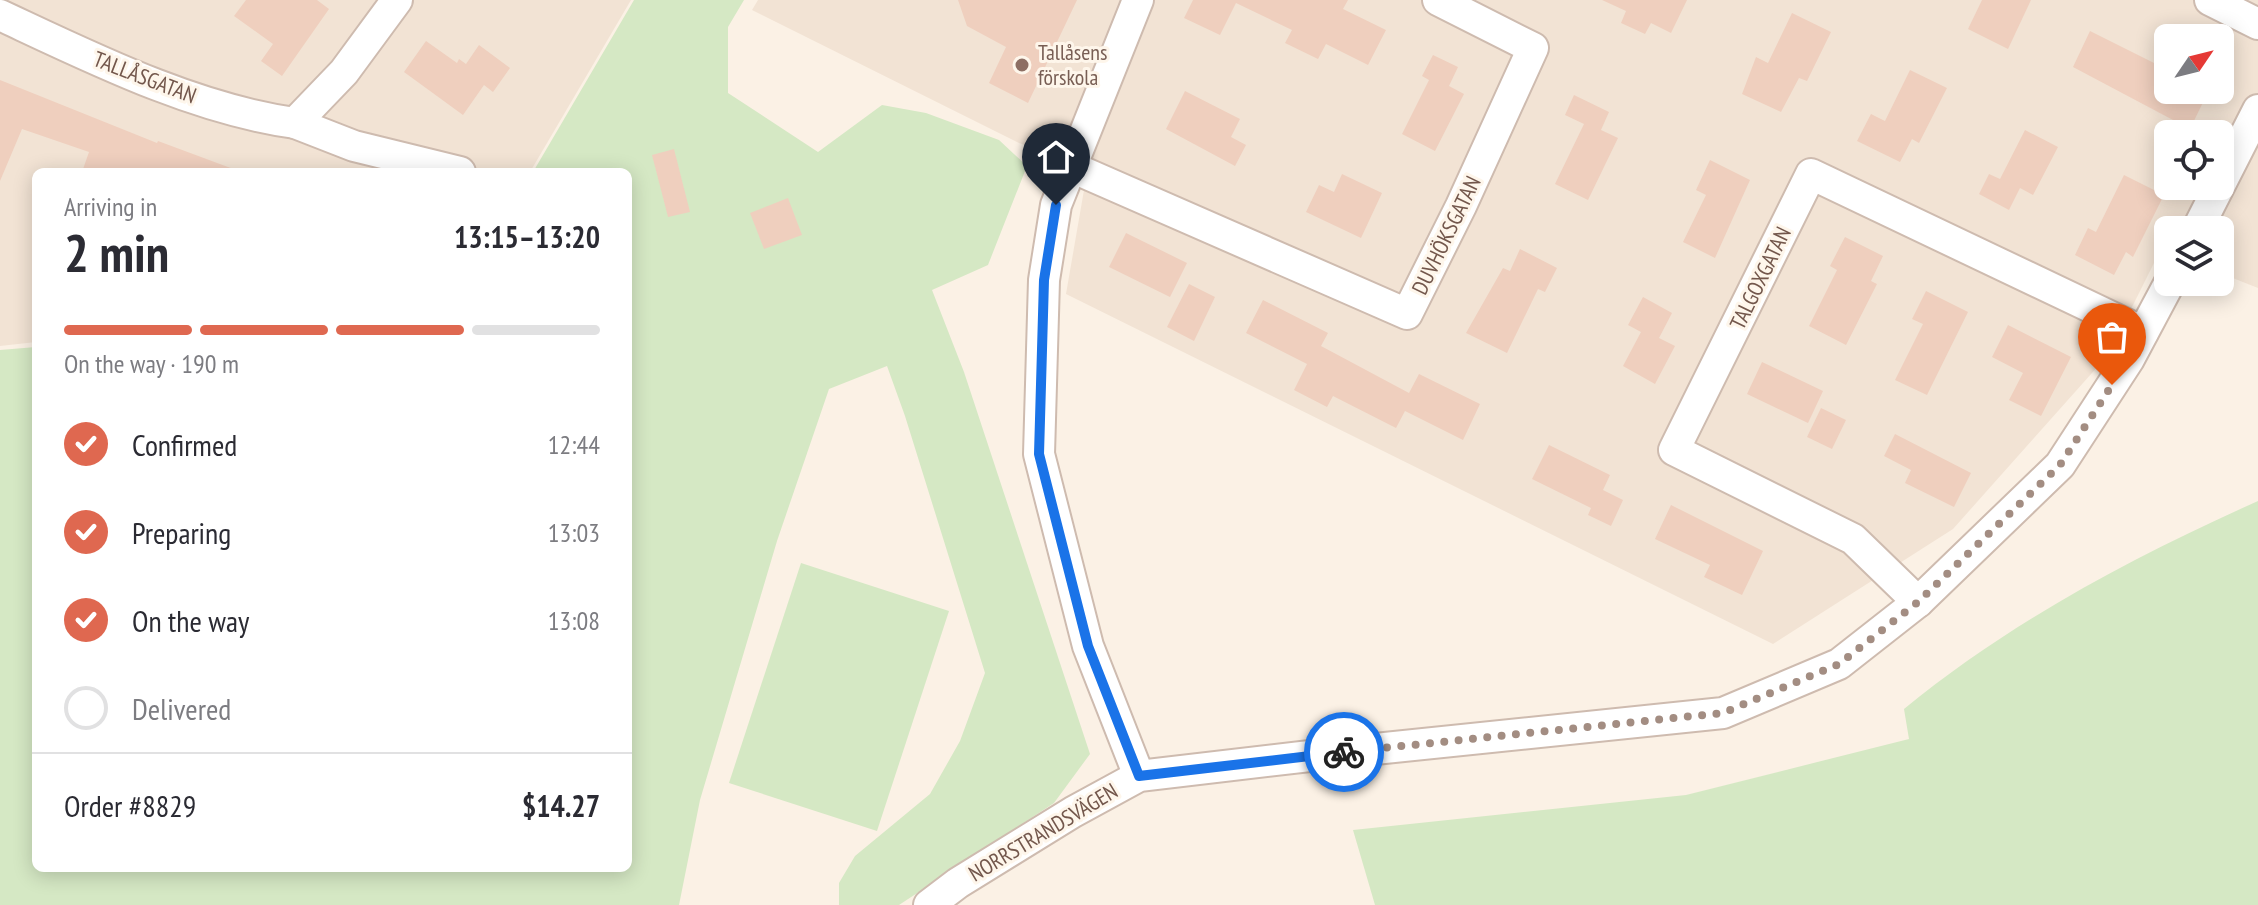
<!DOCTYPE html>
<html lang="en">
<head>
<meta charset="utf-8">
<style>
  :root { --surface:#fff; --page:#f7f7f7; --text:#2b2b33; --muted:#7c7c81; --line:#e1e1e2; --accent:#df6850 }
  body { margin:0; font-family:"PT Sans Narrow",sans-serif; background:var(--page); color:var(--text); height:100vh; display:flex; flex-direction:column; font-size:30px; white-space:nowrap }
  * { box-sizing:border-box; margin:0 }
  p { font-size:26px; color:var(--muted) }
  .icon { flex:none; width:44px; height:44px; fill:none; stroke:currentColor; stroke-width:2; stroke-linecap:round; stroke-linejoin:round }
  .map { position:relative; flex:1; overflow:hidden }
  .sheet { position:absolute; left:32px; top:168px; width:600px; height:704px; display:flex; flex-direction:column; background:var(--surface); border-radius:12px; box-shadow:0 4px 20px #0003 }
  .sheet>* { flex:none }
  .needle { width:52px; rotate:55deg }
  .tools { position:absolute; left:2154px; top:24px; display:grid; gap:16px }
  .tools a { display:grid; place-items:center; width:80px; height:80px; border-radius:12px; background:var(--surface); box-shadow:0 4px 20px #0003; font-size:40px }
  .pin { position:absolute; display:grid; place-items:center; width:68px; height:68px; color:#fff; margin:-82px -34px; border-radius:50% 50% 50% 0; rotate:-45deg; box-shadow:0 0 8px #0007 }
  .pin .icon { rotate:45deg }
  .courier { position:absolute; display:grid; place-items:center; width:80px; height:80px; margin:-40px; border:6px solid #1a73e8; border-radius:50%; background:#fff; color:#222; box-shadow:0 2px 10px #0007 }
  .headline em { font-style:normal; font-weight:700 }
  .headline div { display:flex; flex-direction:column-reverse }
  .headline { display:flex; align-items:center; justify-content:space-between; height:136px; padding:0 32px }
  h1 { font-size:52px; font-weight:700; line-height:60px }
  .bar { display:grid; grid-template-columns:repeat(4,1fr); gap:12px 8px; align-content:center; height:96px; padding:0 32px }
  .bar i { height:10px; border-radius:6px; background:var(--line) }
  .bar .active { background:var(--accent) }
  .bar p { grid-column:span 4 }
  .line { display:flex; align-items:center; gap:20px; padding:0 32px; border-top:2px solid var(--line) }
  .line div { flex:1 }
  ol { padding:0 32px; list-style:none }
  li { display:flex; align-items:center; gap:24px; height:88px }
  li p { margin-inline-start:auto }
  li .icon { padding:8px; border-radius:50%; background:var(--accent); color:#fff; stroke-width:4 }
  li:last-child { color:var(--muted) }
  li i { width:44px; height:44px; border:4px solid var(--line); border-radius:50% }
  .map>svg:first-child { display:block }
</style>
</head>
<body>
<div class="map">
<svg width="2258" height="905" viewBox="0 0 2258 905">
  <rect width="100%" height="100%" fill="#fbf1e5"/>
  <g fill="#f2e3d4" fill-rule="evenodd">
    <path d="M0 0H631L530 172H36V342L0 346Z"/>
    <path d="M758 0H2258V288L2220 273V230H2168V251L2161 249 2108 355 1953 529 1773 644 1066 294 1088 167 1019 143 752 10ZM2168 38H2220V90H2168ZM2168 134H2220V186H2168Z"/>
  </g>
  <g fill="#d5e8c4">
    <path d="M634 0H744L728 27V93L818 152 882 105 926 113 999 140 1027 166 988 265 932 290 964 372 1090 754 1054 803 899 905H839V883L855 856 930 794 960 741 985 673 905 416 887 366 829 389 777 541 700 800 679 905H0V350L36 347V868H628V172H533Z"/>
    <path d="M2258 501V905H1375L1353 830 1686 795 1909 739 1904 709C2010 622 2133 557 2258 501Z"/>
    <path d="M801 563 949 611 877 831 729 783Z"/>
  </g>
  <g fill="#efcfbe">
    <path d="M246 0H317L329 9 282 76 261 61 273 44 234 16Z"/>
    <path d="M958 0H1077L1028 103 989 83 1006 47 967 26Z"/>
    <path d="M1193 0H1348L1343 9 1386 30 1368 65 1326 44 1318 59 1285 43 1292 30 1236 3 1220 35 1184 18Z"/>
    <path d="M1602 0H1687L1671 33 1651 23 1645 34 1621 23 1626 11Z"/>
    <path d="M1982 0H2031L2008 49 1968 29Z"/>
    <path d="M1792 13 1831 32 1807 81 1799 78 1781 112 1742 94 1756 57 1768 63Z"/>
    <path d="M2090 31 2168 70V90H2209L2190 129 2073 67Z"/>
    <path d="M426 41 457 63 459 59 466 64 479 45 510 68 493 92 484 85 463 115 404 72Z"/>
    <path d="M1433 55 1458 67 1449 86 1464 94 1435 151 1402 134 1429 80 1422 76Z"/>
    <path d="M1910 70 1947 88 1919 143 1912 139 1900 162 1857 141 1871 114 1885 121Z"/>
    <path d="M0 80 157 143 158 141 236 170 235 172H82L89 152 22 129 0 181Z"/>
    <path d="M1185 91 1240 119 1231 137 1246 145 1235 166 1166 129Z"/>
    <path d="M1574 95 1609 112 1601 130 1618 138 1588 200 1555 184 1584 124 1565 115Z"/>
    <path d="M2025 130 2058 147 2033 195 2020 188 2009 210 1979 194 1989 174 2000 179Z"/>
    <path d="M674 149 690 212 668 217 652 155Z"/>
    <path d="M1710 160 1750 180 1715 258 1683 242 1706 195 1696 190Z"/>
    <path d="M1342 174 1382 193 1361 238 1306 212 1319 185 1334 192Z"/>
    <path d="M2124 175 2164 195 2133 257 2126 252 2114 275 2075 255 2088 228 2096 232Z"/>
    <path d="M788 198 802 235 764 249 750 213Z"/>
    <path d="M1126 233 1187 263 1170 297 1109 267Z"/>
    <path d="M1845 237 1883 256 1871 281 1877 284 1846 345 1809 326 1837 270 1830 266Z"/>
    <path d="M1520 249 1557 268 1545 292 1538 289 1507 353 1466 333 1503 268 1510 271Z"/>
    <path d="M1189 284 1215 297 1194 341 1167 327Z"/>
    <path d="M1926 291 1968 312 1927 395 1895 380 1923 324 1912 319Z"/>
    <path d="M1643 297 1672 313 1659 338 1675 346 1655 384 1623 366 1641 332 1628 325Z"/>
    <path d="M1263 300 1328 333 1321 346 1409 393 1419 374 1480 404 1463 440 1405 411 1396 428 1333 396 1327 407 1294 390 1307 364 1246 333Z"/>
    <path d="M2008 325 2071 357 2041 416 2009 400 2023 373 1992 357Z"/>
    <path d="M1762 362 1823 391 1808 423 1747 394Z"/>
    <path d="M1821 408 1846 420 1832 449 1807 437Z"/>
    <path d="M1895 434 1971 473 1954 507 1905 483 1911 470 1884 456Z"/>
    <path d="M1549 445 1610 475 1603 490 1623 500 1611 526 1588 515 1591 508 1532 479Z"/>
    <path d="M1671 505 1763 551 1742 595 1704 577 1710 565 1655 539Z"/>
  </g>
  <g fill="none" stroke-linecap="round" stroke-linejoin="round">
    <defs>
      <g id="minor">
        <path d="M1138 0 1056 205 1044 280 1039 454 1088 646 1139 776"/>
        <path d="M2210 0 2258 24"/>
        <path d="M0 15C92 58 194 109 295 123L344 72 397 0"/>
        <path d="M295 123 354 146 460 172"/>
        <path d="M1069 166 1407 314 1461 206 1533 48 1438 0"/>
        <path d="M2197 230 2258 110"/>
        <path d="M1918 602 1853 539 1674 450 1811 174 2143 332"/>
        <path d="M929 905 958 883 1073 812 1139 776 1327 754 1723 713 1839 664 1918 602 2060 465 2129 359 2170 282"/>
      </g>
    </defs>
    <use href="#minor" stroke="#cebbaf" stroke-width="34"/>
    <use href="#minor" stroke="#fff" stroke-width="30"/>
  </g>
  <g fill="none" stroke-linecap="round" stroke-linejoin="round">
    <path stroke="#a38d82" stroke-width="8" stroke-dasharray="0 14.4" d="M1344 752 1723 713 1839 664 1918 602 2060 465 2112 385"/>
    <path stroke="#1a73e8" stroke-width="10" d="M1056 205 1044 280 1039 454 1088 646 1139 776 1344 752"/>
  </g>
  <circle fill="#8d6e63" stroke="#fef6eb" stroke-width="3" cx="1022" cy="65" r="8"/>
  <g text-anchor="middle" dominant-baseline="central" stroke-width="6" stroke-linejoin="round" paint-order="stroke">
    <g font-size="22" fill="#785e54" stroke="#fef6eb" text-anchor="start">
      <text x="1038" y="52">Tallåsens<tspan x="1038" dy="25">förskola</tspan></text>
    </g>
    <g font-size="22" fill="#73574c" stroke="#fef6eb">
      <text transform="translate(145 77) rotate(21)">TALLÅSGATAN</text>
      <text transform="translate(1446 235) rotate(-64)">DUVHÖKSGATAN</text>
      <text transform="translate(1760 278) rotate(-64)">TALGOXGATAN</text>
      <text transform="translate(1043 832) rotate(-31)">NORRSTRANDSVÄGEN</text>
    </g>
  </g>
</svg>
<div class="tools">
<a><svg class="needle" viewBox="-14 -14 28 28"><path d="M0-13l5 13h-10z" fill="#e53935"/><path d="M0 13l5-13h-10z" fill="#7c7c81"/></svg></a>
<a><svg class="icon" aria-label="locate" viewBox="0 0 24 24"><circle cx="12" cy="12" r="6"/><path d="M12 2v4M12 18v4M2 12h4M18 12h4"/></svg></a>
<a><svg class="icon" aria-label="layers" viewBox="0 0 24 24"><path d="M12 4l9 5-9 5-9-5zM3 14l9 5 9-5"/></svg></a>
</div>
<div class="pin" style="left:2112px;top:385px;background:#ea580c"><svg class="icon" aria-label="bag" viewBox="0 0 24 24"><path d="M5 8h14l-1 12H6zM9 8a3 3 0 0 1 6 0"/></svg></div>
<div class="pin" style="left:1056px;top:205px;background:#1f2937"><svg class="icon" aria-label="home" viewBox="0 0 24 24"><path d="M3 11l9-7 9 7M6 9v11h12V9"/></svg></div>
<div class="courier" style="left:1344px;top:752px"><svg class="icon" aria-label="bike" viewBox="0 0 24 24"><circle cx="6" cy="16" r="4"/><circle cx="18" cy="16" r="4"/><path d="M6 16l4-8h5l3 8M10 8l3 8H6M13 5h3"/></svg></div>
<section class="sheet">
<div class="headline"><div><h1>2 min</h1><p>Arriving in</p></div><em>13:15–13:20</em></div>
<div class="bar"><i class="active"></i><i class="active"></i><i class="active"></i><i></i><p>On the way · 190 m</p></div>
<ol>
<li><svg class="icon" aria-label="check" viewBox="0 0 24 24"><path d="M5 12l5 5 9-10"/></svg>Confirmed<p>12:44</p></li>
<li><svg class="icon" aria-label="check" viewBox="0 0 24 24"><path d="M5 12l5 5 9-10"/></svg>Preparing<p>13:03</p></li>
<li><svg class="icon" aria-label="check" viewBox="0 0 24 24"><path d="M5 12l5 5 9-10"/></svg>On the way<p>13:08</p></li>
<li><i></i>Delivered</li>
</ol>
<div class="line" style="height:104px"><div>Order #8829</div><b>$14.27</b></div>
</section>
</div>
</body>
</html>
